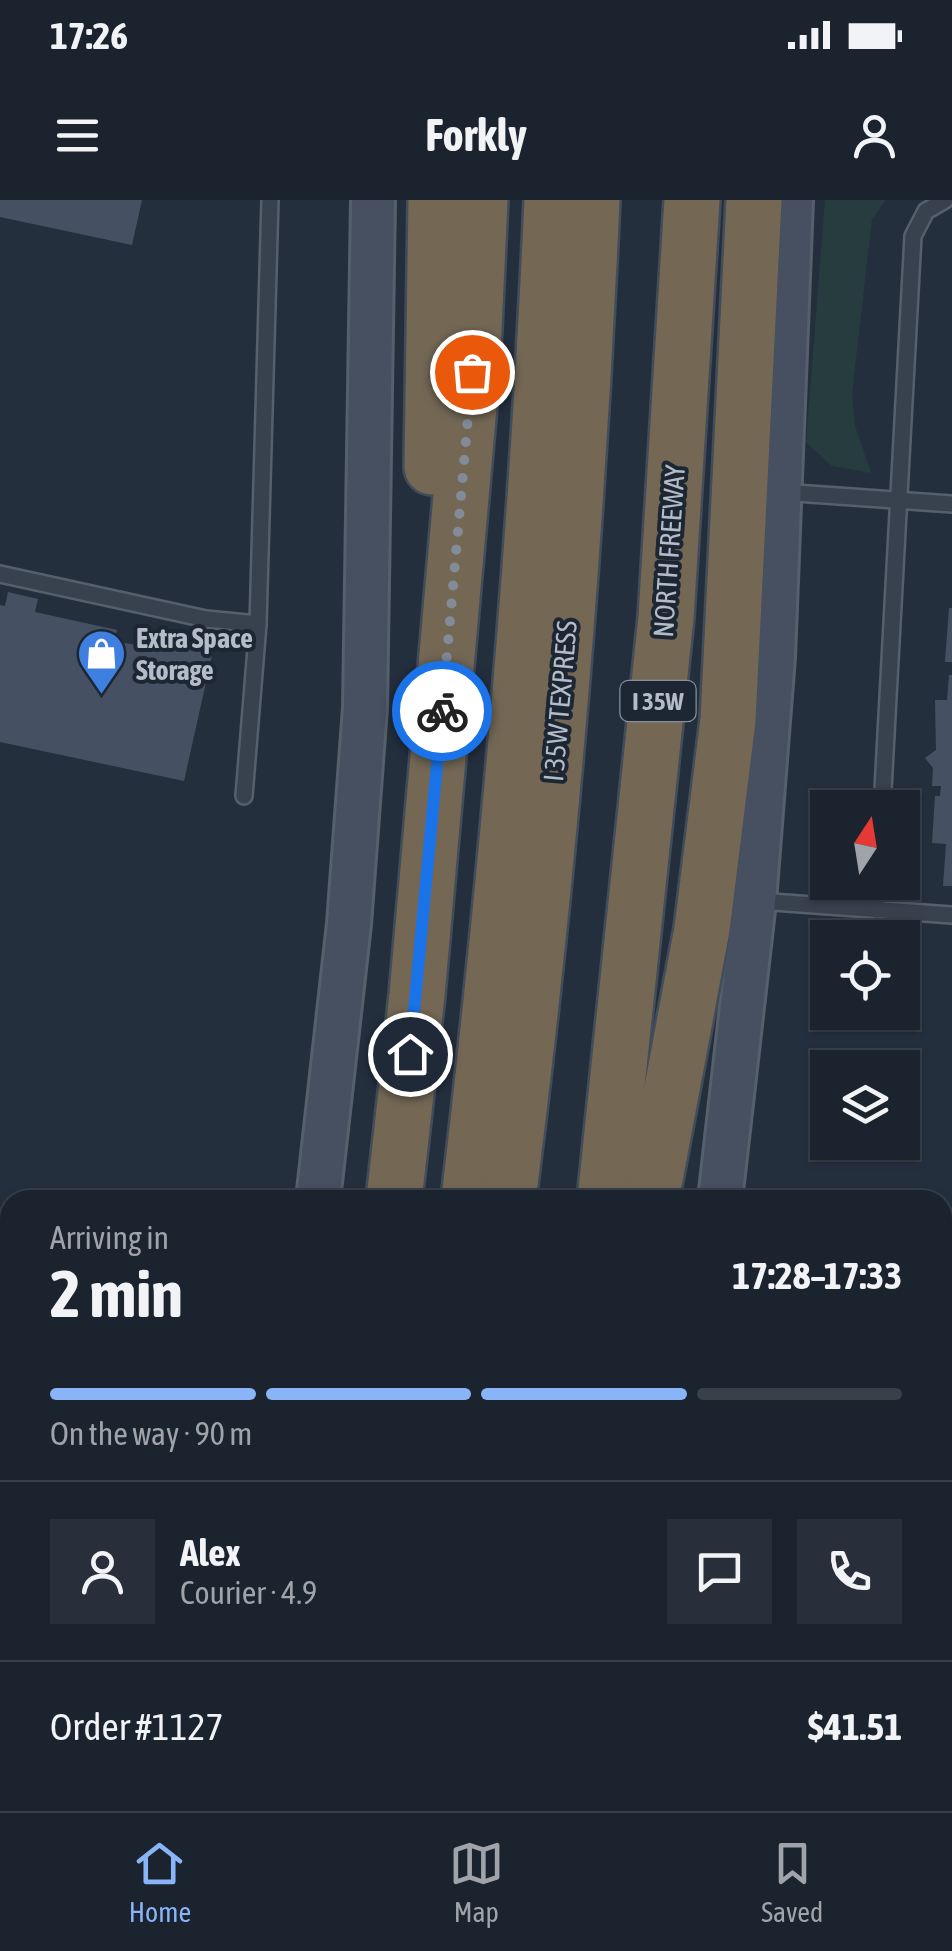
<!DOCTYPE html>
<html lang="en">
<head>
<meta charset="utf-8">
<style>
  :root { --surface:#1b232e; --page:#282f3a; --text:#f1f3f6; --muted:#a0a4aa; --line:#39404a; --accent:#8ab4f8 }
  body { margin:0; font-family:"Asap Condensed",sans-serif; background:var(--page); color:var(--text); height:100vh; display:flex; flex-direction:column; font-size:38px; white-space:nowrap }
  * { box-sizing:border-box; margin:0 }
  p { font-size:32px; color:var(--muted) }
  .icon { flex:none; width:55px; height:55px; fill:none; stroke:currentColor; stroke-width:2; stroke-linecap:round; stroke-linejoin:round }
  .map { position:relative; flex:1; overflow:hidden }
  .drawer { position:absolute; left:0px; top:990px; width:952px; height:622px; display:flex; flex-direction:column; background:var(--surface); border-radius:30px 30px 0 0; box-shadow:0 2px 8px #0004,0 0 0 2px var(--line) }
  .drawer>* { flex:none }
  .needle { width:65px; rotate:12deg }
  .fabs { position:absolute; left:810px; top:590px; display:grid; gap:20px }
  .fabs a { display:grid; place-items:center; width:110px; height:110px; border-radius:0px; background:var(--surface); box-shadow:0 2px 8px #0004,0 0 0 2px var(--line); font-size:50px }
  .pin { position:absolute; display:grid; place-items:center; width:85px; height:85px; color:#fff; margin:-42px; border:5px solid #fff; border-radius:50%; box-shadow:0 2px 10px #0007 }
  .courier { position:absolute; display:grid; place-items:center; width:100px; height:100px; margin:-50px; border:8px solid #1a73e8; border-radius:50%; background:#fff; color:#222; box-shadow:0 2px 12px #0007 }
  .head em { font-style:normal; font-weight:700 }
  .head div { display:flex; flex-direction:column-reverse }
  .head { display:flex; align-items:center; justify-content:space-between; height:170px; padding:0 50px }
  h1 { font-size:65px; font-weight:700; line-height:75px }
  .bar { display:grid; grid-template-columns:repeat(4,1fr); gap:15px 10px; align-content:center; height:120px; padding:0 50px }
  .bar i { height:12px; border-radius:8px; background:var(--line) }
  .bar .selected { background:var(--accent) }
  .bar p { grid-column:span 4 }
  .line { display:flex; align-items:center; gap:25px; padding:0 50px; border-top:2px solid var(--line) }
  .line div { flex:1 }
  .round { display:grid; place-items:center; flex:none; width:105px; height:105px; border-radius:0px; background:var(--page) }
  .status { display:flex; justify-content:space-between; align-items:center; height:70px; padding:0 50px; background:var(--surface); direction:ltr }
  .status svg { height:28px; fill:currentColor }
  header { display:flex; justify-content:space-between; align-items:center; height:130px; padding:0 50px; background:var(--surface); font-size:45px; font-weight:700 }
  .tabs { display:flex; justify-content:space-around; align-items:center; height:140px; border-top:2px solid var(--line); background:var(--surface); font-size:28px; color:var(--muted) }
  .tabs a { display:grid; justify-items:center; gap:5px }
  .tabs .selected { color:var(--accent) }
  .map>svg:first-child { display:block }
</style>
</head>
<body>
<div class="status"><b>17:26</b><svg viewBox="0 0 49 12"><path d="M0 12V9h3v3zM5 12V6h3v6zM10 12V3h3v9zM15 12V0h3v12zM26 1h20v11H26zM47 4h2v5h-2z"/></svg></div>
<header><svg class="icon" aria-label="menu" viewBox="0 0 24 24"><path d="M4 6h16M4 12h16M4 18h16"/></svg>Forkly<svg class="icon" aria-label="person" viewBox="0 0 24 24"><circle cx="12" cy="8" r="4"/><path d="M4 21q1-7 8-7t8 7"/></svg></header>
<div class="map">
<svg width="952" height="1611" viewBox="0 0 952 1611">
  <rect width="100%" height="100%" fill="#242f3e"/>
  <path fill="#263c3f" d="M825 0H886L872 19 852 194 855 226 871 273 832 266 806 242Z"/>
  <g fill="#455162">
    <path d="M0 0H142L132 45 0 17Z"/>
    <path d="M8 392 38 399 35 412 117 430 114 441 136 445 138 435 213 451 184 581 0 542V405L5 406Z"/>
    <path d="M949 408H952V462H945Z"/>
    <path d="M949 475H952V686H943L946 644 932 643 935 596H940L941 586H932L933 568 925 558 936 550 935 500H947Z"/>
    <path d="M942 1214 952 1215V1305H948L947 1316 942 1315Z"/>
  </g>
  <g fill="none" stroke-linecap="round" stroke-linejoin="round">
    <defs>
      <g id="service">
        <path d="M781 292 952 304"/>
        <path d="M0 374 206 419 258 424 270 0"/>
        <path d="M244 596 258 424"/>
        <path d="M882 608 913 36 926 11 945 0"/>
        <path d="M758 701 952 715"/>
        <path d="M876 710 878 682"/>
        <path d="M942 1187 952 1188"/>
        <path d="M942 1379 952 1380"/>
        <path d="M942 1467 952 1468"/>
        <path d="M942 1515 952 1517"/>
        <path d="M750 1611 752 1602"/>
      </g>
      <g id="secondary">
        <path d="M318 1000 349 724 365 508 373 0"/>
        <path d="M720 1000 754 701 773 457 791 0"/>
        <path d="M202 1611 204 1602"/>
        <path d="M615 1611 617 1602"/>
      </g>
      <g id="motorway">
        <path d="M432 267 436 0"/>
        <path d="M394 1000 417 795 472 172 480 0"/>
        <path d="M469 1000C508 667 537 335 552 0"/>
        <path d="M508 1000C550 668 577 335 592 0"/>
        <path d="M605 1000 666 417 692 0"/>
        <path d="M651 1000 702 729 728 520 754 0"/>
        <path d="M297 1611 298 1602"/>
        <path d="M376 1611 377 1602"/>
        <path d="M417 1611 418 1602"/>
        <path d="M513 1611 515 1602"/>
      </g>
    </defs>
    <use href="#service" stroke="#565f6c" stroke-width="20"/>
    <use href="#secondary" stroke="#565f6c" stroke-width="48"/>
    <use href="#motorway" stroke="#434c59" stroke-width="60"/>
    <use href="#service" stroke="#38414e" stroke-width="15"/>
    <use href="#secondary" stroke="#465061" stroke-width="42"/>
    <use href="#motorway" stroke="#746855" stroke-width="55"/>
  </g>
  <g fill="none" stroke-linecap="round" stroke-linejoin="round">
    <path stroke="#828b98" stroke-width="10" stroke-dasharray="0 18" d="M442 511 472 172"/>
    <path stroke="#1a73e8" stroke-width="12" d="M410 854 442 511"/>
  </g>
  <defs>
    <symbol id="shop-pin" viewBox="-11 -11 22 30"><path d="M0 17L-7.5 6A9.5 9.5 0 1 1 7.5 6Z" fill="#3f7fe0" stroke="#1d2633"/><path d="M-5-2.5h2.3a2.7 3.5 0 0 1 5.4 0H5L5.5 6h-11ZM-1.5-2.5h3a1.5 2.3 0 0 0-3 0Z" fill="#fff"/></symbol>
  </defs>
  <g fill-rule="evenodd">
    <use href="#shop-pin" x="74" y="426" width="55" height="75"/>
  </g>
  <g text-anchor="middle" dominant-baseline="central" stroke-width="8" stroke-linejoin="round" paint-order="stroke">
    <rect fill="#1d2633" stroke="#878f9c" stroke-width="2.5" x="620.5" y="481" width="75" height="40" rx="8"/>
    <g font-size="25" font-weight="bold" fill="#b4bcc9">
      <text x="658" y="501">I 35W</text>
    </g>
    <g font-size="28" fill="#b4bcc9" stroke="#1d2633">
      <text transform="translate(669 351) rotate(-86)">NORTH FREEWAY</text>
      <text transform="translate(560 501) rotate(-85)">I 35W TEXPRESS</text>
    </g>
    <g font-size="28" font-weight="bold" fill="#b4bcc9" stroke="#1d2633" text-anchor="start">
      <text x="136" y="438">Extra Space<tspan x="136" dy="32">Storage</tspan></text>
    </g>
  </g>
</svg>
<div class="fabs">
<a><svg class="needle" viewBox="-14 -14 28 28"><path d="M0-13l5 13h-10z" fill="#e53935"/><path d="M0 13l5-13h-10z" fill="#a0a4aa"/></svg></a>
<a><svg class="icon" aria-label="locate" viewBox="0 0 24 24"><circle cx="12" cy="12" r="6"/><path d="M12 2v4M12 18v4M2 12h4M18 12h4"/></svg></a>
<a><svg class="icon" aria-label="layers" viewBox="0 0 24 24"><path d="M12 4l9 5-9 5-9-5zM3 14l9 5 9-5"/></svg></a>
</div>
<div class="pin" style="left:472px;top:172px;background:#ea580c"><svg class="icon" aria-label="bag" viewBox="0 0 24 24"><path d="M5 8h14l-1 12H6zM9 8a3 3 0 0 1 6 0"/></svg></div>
<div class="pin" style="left:410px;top:854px;background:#1f2937"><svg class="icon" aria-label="home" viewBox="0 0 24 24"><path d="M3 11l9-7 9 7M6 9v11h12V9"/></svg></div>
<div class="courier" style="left:442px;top:511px"><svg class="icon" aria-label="bike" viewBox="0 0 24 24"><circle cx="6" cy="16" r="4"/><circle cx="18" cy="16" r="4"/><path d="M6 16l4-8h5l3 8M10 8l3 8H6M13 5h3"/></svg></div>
<section class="drawer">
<div class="head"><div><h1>2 min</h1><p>Arriving in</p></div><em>17:28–17:33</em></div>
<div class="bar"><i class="selected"></i><i class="selected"></i><i class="selected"></i><i></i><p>On the way · 90 m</p></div>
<div class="line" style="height:180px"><a class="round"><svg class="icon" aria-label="person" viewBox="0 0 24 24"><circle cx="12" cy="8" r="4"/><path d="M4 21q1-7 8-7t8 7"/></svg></a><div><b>Alex</b><p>Courier · 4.9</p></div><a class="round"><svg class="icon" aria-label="chat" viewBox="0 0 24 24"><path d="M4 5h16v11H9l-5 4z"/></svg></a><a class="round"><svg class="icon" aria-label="phone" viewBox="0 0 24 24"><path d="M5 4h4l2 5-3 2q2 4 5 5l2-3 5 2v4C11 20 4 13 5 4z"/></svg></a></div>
<div class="line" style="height:130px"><div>Order #1127</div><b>$41.51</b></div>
</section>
</div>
<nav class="tabs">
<a class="selected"><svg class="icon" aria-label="home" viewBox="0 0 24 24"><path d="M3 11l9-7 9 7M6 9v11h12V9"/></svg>Home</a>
<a><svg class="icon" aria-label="map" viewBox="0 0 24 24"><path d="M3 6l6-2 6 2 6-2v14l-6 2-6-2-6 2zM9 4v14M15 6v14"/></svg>Map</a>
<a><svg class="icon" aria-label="saved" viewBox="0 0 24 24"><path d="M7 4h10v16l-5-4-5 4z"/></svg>Saved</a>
</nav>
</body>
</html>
